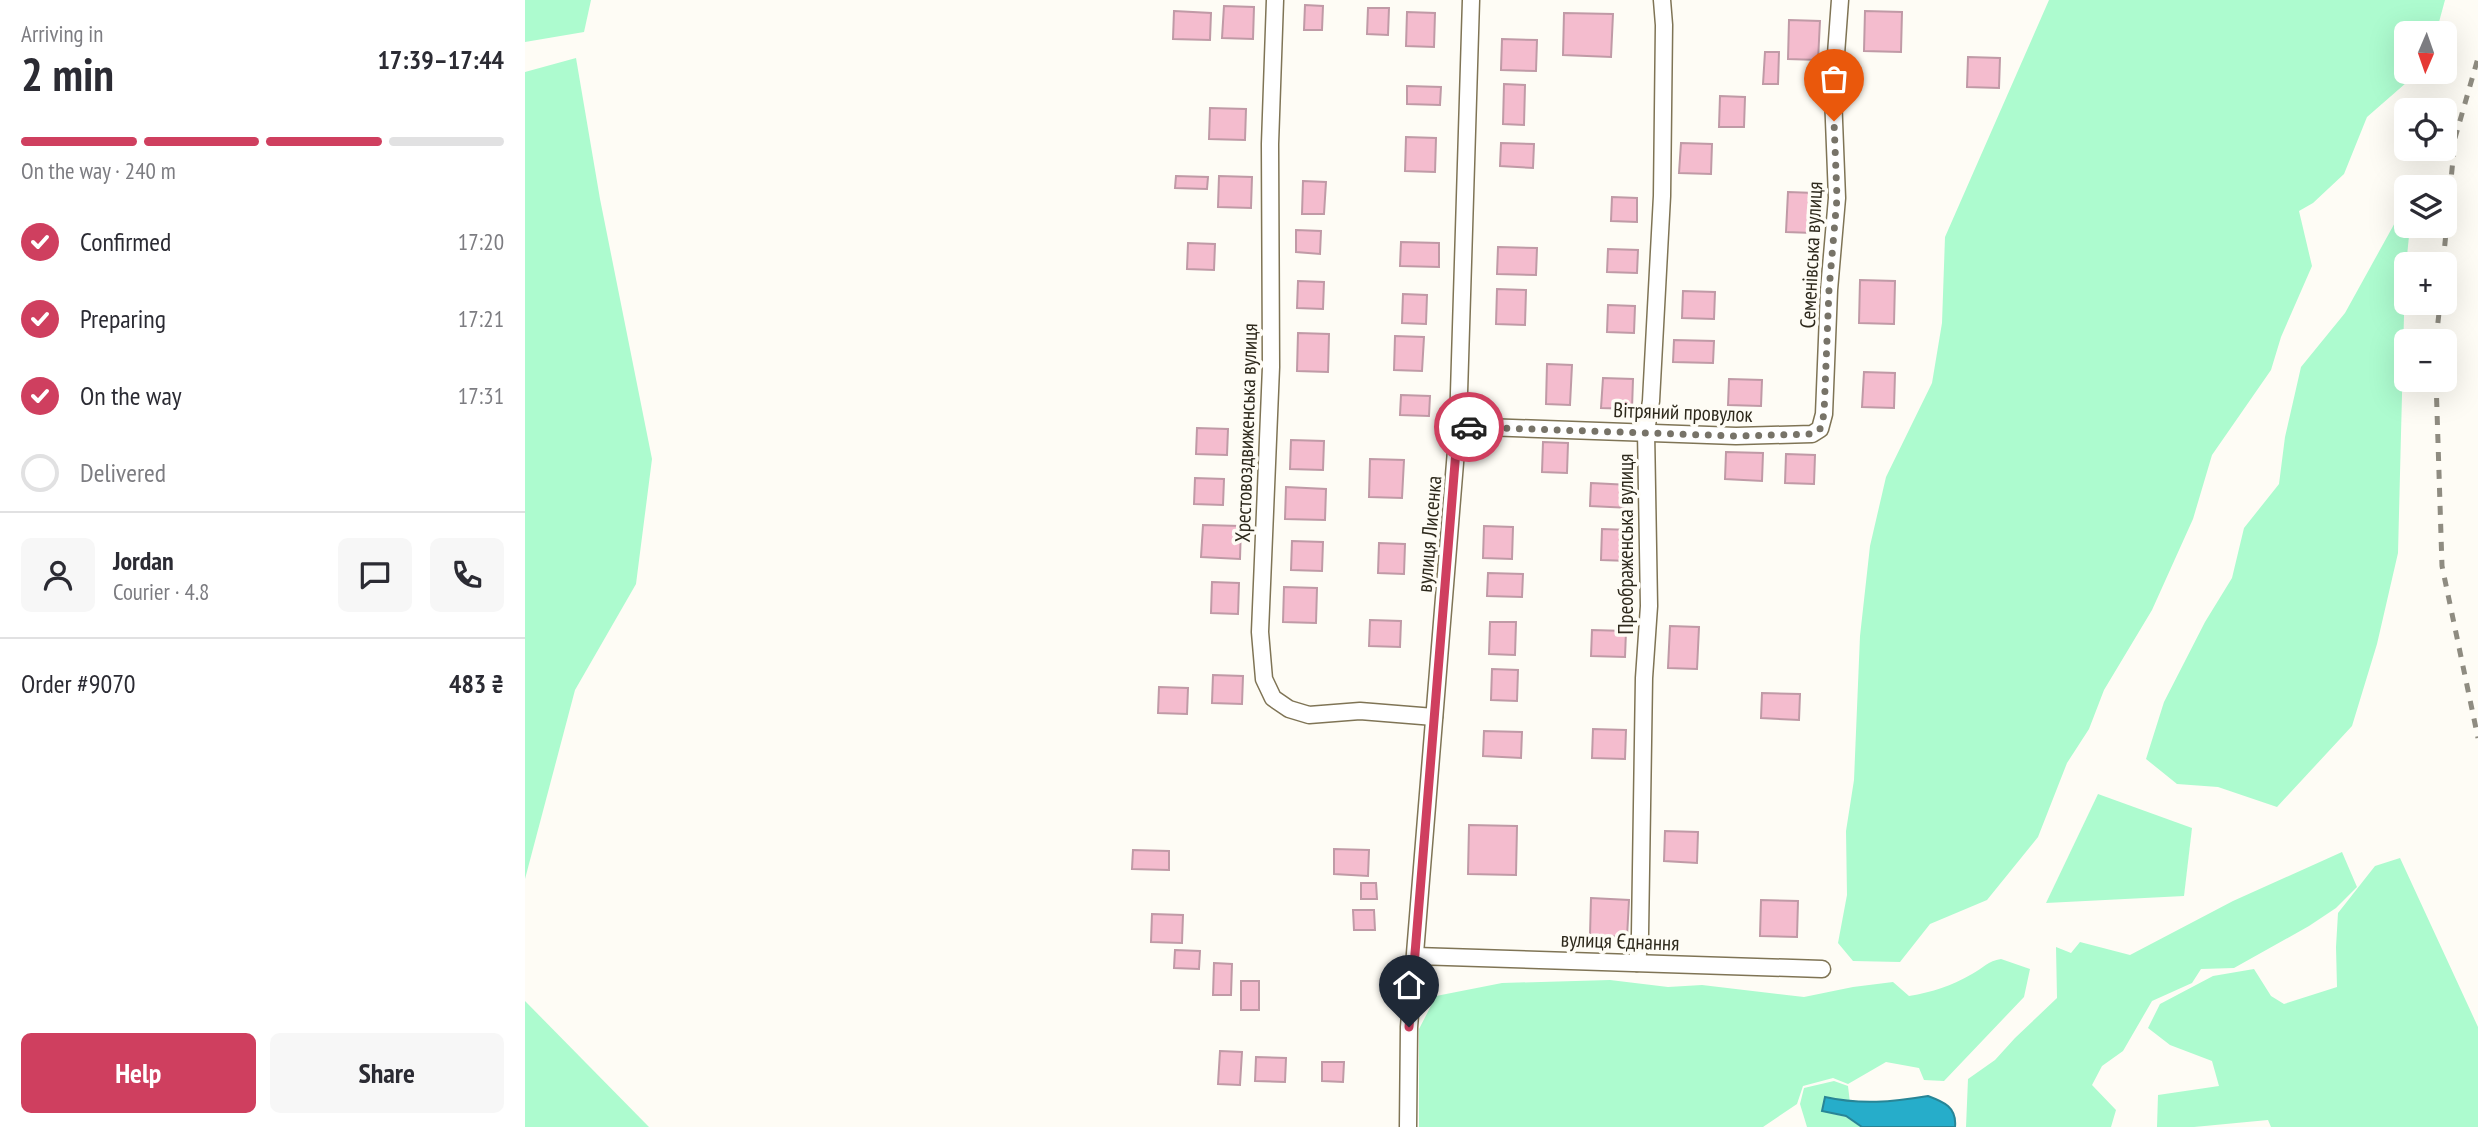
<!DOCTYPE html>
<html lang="en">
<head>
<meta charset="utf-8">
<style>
  :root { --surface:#fff; --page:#f7f7f7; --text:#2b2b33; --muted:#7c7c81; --line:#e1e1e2; --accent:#cf3f5f }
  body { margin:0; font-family:"PT Sans Narrow",sans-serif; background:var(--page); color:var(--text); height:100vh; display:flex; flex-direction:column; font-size:26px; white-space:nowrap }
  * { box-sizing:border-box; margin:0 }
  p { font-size:23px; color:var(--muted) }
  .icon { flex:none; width:38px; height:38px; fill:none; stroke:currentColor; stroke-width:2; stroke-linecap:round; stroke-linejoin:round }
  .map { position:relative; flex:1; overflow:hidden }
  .side { display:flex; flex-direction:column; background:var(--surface); width:525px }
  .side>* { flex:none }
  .needle { width:46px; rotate:182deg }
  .tools { position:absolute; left:1869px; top:21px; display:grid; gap:14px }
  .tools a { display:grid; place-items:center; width:63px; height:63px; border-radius:10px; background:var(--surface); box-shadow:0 7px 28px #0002; font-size:35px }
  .pin { position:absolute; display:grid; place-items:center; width:60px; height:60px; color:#fff; margin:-72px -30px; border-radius:50% 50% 50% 0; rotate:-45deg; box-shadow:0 0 7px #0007 }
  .pin .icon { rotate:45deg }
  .courier { position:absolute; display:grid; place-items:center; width:70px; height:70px; margin:-35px; border:5px solid #cf3f5f; border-radius:50%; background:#fff; color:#222; box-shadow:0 2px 9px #0007 }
  .overview em { font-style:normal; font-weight:700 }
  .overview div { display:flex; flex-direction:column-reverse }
  .overview { display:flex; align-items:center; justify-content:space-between; height:119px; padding:0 21px }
  h1 { font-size:46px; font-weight:700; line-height:52px }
  .bar { display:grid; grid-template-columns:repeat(4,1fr); gap:10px 7px; align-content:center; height:84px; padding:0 21px }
  .bar i { height:9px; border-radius:5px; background:var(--line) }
  .bar .current { background:var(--accent) }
  .bar p { grid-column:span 4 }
  .line { display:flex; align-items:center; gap:18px; padding:0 21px; border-top:2px solid var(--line) }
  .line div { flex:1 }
  .round { display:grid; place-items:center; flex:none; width:74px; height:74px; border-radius:10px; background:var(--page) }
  ol { padding:0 21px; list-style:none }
  li { display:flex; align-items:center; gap:21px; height:77px }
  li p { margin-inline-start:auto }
  li .icon { padding:7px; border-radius:50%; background:var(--accent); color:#fff; stroke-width:4 }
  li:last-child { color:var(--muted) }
  li i { width:38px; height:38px; border:4px solid var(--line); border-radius:50% }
  .button { display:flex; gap:14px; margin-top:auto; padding:14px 21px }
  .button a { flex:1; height:80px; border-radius:10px; background:var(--accent); color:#fff; font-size:28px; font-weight:700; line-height:80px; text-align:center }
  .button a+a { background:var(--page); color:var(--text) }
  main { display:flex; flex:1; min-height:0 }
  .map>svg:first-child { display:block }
</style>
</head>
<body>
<main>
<section class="side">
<div class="overview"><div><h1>2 min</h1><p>Arriving in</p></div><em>17:39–17:44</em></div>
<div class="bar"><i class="current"></i><i class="current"></i><i class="current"></i><i></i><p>On the way · 240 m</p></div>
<ol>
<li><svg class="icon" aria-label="check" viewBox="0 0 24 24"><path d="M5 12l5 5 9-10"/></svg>Confirmed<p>17:20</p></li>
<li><svg class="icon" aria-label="check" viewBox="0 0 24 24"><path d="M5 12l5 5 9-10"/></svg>Preparing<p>17:21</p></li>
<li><svg class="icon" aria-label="check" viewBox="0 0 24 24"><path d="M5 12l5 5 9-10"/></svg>On the way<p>17:31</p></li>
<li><i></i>Delivered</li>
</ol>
<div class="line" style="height:126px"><a class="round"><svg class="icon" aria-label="person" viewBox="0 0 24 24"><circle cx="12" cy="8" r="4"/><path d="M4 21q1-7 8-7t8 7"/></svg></a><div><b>Jordan</b><p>Courier · 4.8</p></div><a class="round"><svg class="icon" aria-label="chat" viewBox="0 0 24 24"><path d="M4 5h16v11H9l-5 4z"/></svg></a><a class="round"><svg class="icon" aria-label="phone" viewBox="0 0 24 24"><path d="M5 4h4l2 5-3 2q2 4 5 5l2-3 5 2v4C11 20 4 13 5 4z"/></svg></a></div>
<div class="line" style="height:91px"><div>Order #9070</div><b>483 ₴</b></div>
<div class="button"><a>Help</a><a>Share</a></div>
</section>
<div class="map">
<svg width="1953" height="1127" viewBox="0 0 1953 1127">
  <rect width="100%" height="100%" fill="#fefcf5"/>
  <g fill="#adfbcf">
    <path d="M0 0H66L59 32 0 42Z"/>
    <path d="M1524 0H1920L1911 33H1881V72H1892L1889 76 1842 117 1819 174 1788 203 1774 211 1787 266 1756 337 1746 370 1687 455 1668 519 1627 610 1579 690 1564 729 1542 763 1513 837 1462 900 1405 924 1375 962 1328 961 1313 943 1322 895 1321 831 1329 780 1335 636 1345 546 1361 477 1407 383 1417 323 1420 237Z"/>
    <path d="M51 58 75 199 127 459 111 584 50 690 0 879V72Z"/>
    <path d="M1872 219 1881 221V226H1885L1880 276 1873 553 1852 644 1827 726 1752 807 1693 787 1652 784 1621 759 1639 702 1680 622 1707 578 1719 528 1754 484 1760 437 1776 367 1820 313Z"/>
    <path d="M1573 794 1667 828 1659 896 1521 903Z"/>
    <path d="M1817 852 1832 887 1811 908 1784 926 1709 968 1676 969 1667 983 1627 1001 1598 1051 1577 1066 1567 1085 1591 1110 1586 1127H1441L1443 1079 1470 1060 1490 1038 1532 998 1531 947 1546 953 1555 942 1605 955 1708 901Z"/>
    <path d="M1875 858 1953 1027V1127H1746L1743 1120 1669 1127H1632L1633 1095 1694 1086 1687 1061 1645 1045 1623 1028 1635 1004 1688 976 1729 969 1746 996 1759 1004 1812 987 1811 947 1813 913 1850 866Z"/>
    <path d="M1476 959 1505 969 1499 997 1419 1081 1399 1080 1394 1068 1361 1062 1323 1084 1308 1078 1278 1086 1272 1104 1238 1127H894V1029L911 996 977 983 1085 980 1143 987 1177 985 1279 997 1328 987 1368 982 1384 996C1408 992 1426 986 1447 974 1458 968 1463 961 1476 959Z"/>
    <path d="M0 1001 124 1127H0Z"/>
    <path d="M1309 1081 1323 1086 1325 1103 1300 1097 1297 1111 1321 1117 1336 1127H1282L1275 1104 1279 1088Z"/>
  </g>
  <path fill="#26adca" stroke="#288596" stroke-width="2" d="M1403 1096C1419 1102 1432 1107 1430 1127H1337L1321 1116 1297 1111 1300 1097C1336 1105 1367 1102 1403 1096Z"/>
  <g fill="#f4bcce" stroke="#c09aa6" stroke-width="2">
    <path d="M780 5 798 6 797 30H779Z"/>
    <path d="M699 6 729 7 728 39 697 38Z"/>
    <path d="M843 8H864L863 35 842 34Z"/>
    <path d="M649 11 686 13 685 40 648 39Z"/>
    <path d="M1340 11 1377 12 1376 52 1339 51Z"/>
    <path d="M882 12 910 13 909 47 881 46Z"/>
    <path d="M1039 13 1088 14 1086 57 1038 55Z"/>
    <path d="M1264 20 1295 21 1293 60 1263 59Z"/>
    <path d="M977 39 1012 40 1011 71 976 70Z"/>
    <path d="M1240 52H1254L1253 84H1238Z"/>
    <path d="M1443 57 1475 58 1474 88 1442 87Z"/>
    <path d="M979 84 1000 85 999 125 978 124Z"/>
    <path d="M882 86 916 87 915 105 882 104Z"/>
    <path d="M1195 96 1220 97 1219 127H1194Z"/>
    <path d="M685 108 721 109 720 140 684 139Z"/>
    <path d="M881 137 911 138 910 172 880 171Z"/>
    <path d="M976 143 1009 144 1008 168 975 166Z"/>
    <path d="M1156 143 1187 144 1186 174 1154 173Z"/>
    <path d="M651 176 683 177 682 189 650 188Z"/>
    <path d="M694 176 727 177 726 208 693 207Z"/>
    <path d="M778 181 801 182 799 214H777Z"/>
    <path d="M1263 192 1290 193 1288 233 1261 232Z"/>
    <path d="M1087 197 1112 198V222L1086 221Z"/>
    <path d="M771 230 796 231 795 254 771 252Z"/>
    <path d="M876 242 914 243V267L875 266Z"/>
    <path d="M663 243 690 244 689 270 662 269Z"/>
    <path d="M973 247 1012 248 1011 275 972 274Z"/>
    <path d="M1083 249 1113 250 1112 273 1082 272Z"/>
    <path d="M1335 280 1370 281 1369 324 1334 323Z"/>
    <path d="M773 281 799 282 798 309 772 308Z"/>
    <path d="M972 289 1001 290 1000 325 971 324Z"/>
    <path d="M1158 291 1190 292 1189 319 1157 318Z"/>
    <path d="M878 294 902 295 901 324 877 323Z"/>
    <path d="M1083 305 1110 306 1109 333 1082 332Z"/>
    <path d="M773 333 804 334 803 372 772 371Z"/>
    <path d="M870 336 899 337 897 371 869 370Z"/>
    <path d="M1149 340 1189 341 1188 363 1148 362Z"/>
    <path d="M1022 364 1047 365 1045 405 1021 404Z"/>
    <path d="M1339 372 1370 373 1369 408 1337 407Z"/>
    <path d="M1078 378 1108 379 1107 409 1076 408Z"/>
    <path d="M1204 379 1237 380 1236 406 1203 405Z"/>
    <path d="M876 395 905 396 904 416 875 415Z"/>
    <path d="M672 428 703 429 702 455 671 454Z"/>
    <path d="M766 440 799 441 798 470 765 469Z"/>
    <path d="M1018 442 1043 443 1042 473 1017 472Z"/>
    <path d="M1201 452 1238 453 1237 481 1200 479Z"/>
    <path d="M1261 454 1290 455 1289 484 1260 483Z"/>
    <path d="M845 459 879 460 877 498 844 497Z"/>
    <path d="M670 478 699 479 698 505 669 504Z"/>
    <path d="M1066 483 1105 485V508L1065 506Z"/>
    <path d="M761 487 801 489 800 520 760 519Z"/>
    <path d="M678 525 716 526 715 559 676 557Z"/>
    <path d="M959 526 988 527 987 559 958 558Z"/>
    <path d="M1077 529 1105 530 1104 561 1076 560Z"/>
    <path d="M767 541 798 542 797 571 766 570Z"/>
    <path d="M854 543 880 544 879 574 853 573Z"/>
    <path d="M963 573 998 574 997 597 962 596Z"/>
    <path d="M687 582 714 583 713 614 686 613Z"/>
    <path d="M759 587 792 588 791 623 758 622Z"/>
    <path d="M845 620 876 621 875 647 844 646Z"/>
    <path d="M965 622H991L990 655 964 654Z"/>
    <path d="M1145 626 1174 627 1172 669 1143 668Z"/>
    <path d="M1067 630 1101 631 1100 657 1066 656Z"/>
    <path d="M967 669 993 670 992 701 966 700Z"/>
    <path d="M688 675 718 676 717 704 687 703Z"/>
    <path d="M634 687 663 688 662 714 633 713Z"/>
    <path d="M1237 693 1275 694 1274 720 1236 718Z"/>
    <path d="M1068 729 1101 730 1100 759 1067 758Z"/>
    <path d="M959 731 997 732 996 758 958 756Z"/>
    <path d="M944 825 992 826 991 875 943 874Z"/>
    <path d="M1140 831 1173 832 1172 863 1139 861Z"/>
    <path d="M809 849 844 850 843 876 809 874Z"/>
    <path d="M608 850 644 851V870L607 869Z"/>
    <path d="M836 883H851L852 899H836Z"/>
    <path d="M1066 898 1104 900 1102 937 1065 935Z"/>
    <path d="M1236 900 1273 901 1272 937 1235 936Z"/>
    <path d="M828 910H849L850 930H829Z"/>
    <path d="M627 914 658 915 657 943 626 942Z"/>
    <path d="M650 950 675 951 674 969 649 968Z"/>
    <path d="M689 963 707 964 706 995H688Z"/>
    <rect x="716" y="981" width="18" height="29"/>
    <path d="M695 1051 717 1052 715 1085 693 1084Z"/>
    <path d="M731 1057 761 1058 760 1082 730 1081Z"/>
    <path d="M797 1062H819L818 1082 797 1081Z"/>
  </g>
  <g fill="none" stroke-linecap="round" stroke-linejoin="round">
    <defs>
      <g id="minor">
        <path d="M750 0 745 144 746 367 735 632 739 679 748 698 764 709 784 715 835 711 909 717"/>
        <path d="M933 426 1211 436 1287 434 1295 429 1299 414 1304 290 1312 198 1308 95 1315 0"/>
        <path d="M891 956 1297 969"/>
        <path d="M1112 963 1115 934 1119 678 1124 606 1121 431 1126 401 1137 196 1139 25 1137 0"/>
        <path d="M883 1127 884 1027 933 426 946 0"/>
      </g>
    </defs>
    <use href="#minor" stroke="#7f7455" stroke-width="19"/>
    <use href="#minor" stroke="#fff" stroke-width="16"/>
    <g stroke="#8f8c81" stroke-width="5" stroke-dasharray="9 9" stroke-linecap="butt">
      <path d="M1918 264 1930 138 1953 58"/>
      <path d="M1911 341 1915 303"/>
      <path d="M1911 380 1917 566 1953 738"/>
    </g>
  </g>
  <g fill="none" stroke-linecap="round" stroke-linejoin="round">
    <path stroke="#777368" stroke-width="7" stroke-dasharray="0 12.6" d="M944 427 1211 436 1287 434 1295 429 1299 414 1304 290 1312 198 1309 121"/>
    <path stroke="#cf3f5f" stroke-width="9" d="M884 1027 933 426 944 427"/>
  </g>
  <g text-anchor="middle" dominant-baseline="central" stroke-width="7" stroke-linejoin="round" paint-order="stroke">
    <g font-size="21" fill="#2e291c" stroke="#fefcf5">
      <text transform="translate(1286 255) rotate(-87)">Семенівська вулиця</text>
      <text transform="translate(1158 412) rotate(2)">Вітряний провулок</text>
      <text transform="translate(721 433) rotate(-88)">Хрестовоздвиженська вулиця</text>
      <text transform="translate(904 534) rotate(-85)">вулиця Лисенка</text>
      <text transform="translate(1100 544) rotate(-90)">Преображенська вулиця</text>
      <text transform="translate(1095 941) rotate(2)">вулиця Єднання</text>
    </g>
  </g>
</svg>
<div class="tools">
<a><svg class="needle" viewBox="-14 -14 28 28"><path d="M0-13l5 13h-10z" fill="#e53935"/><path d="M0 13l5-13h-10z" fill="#7c7c81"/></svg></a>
<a><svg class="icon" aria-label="locate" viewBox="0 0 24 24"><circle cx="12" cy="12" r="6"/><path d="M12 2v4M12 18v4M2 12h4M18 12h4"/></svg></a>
<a><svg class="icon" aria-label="layers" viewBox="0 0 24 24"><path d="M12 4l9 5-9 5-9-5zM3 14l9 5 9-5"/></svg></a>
<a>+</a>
<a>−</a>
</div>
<div class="pin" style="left:1309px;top:121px;background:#ea580c"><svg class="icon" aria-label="bag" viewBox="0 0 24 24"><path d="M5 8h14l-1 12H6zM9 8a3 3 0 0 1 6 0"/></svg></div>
<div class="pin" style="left:884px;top:1027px;background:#1f2937"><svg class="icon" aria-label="home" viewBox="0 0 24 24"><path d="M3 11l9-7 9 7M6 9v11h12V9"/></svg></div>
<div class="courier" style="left:944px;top:427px"><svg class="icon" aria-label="car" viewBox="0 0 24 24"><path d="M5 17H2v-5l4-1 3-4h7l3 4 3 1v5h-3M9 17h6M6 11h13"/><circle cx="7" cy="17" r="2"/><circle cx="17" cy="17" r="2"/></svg></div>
</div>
</main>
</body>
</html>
